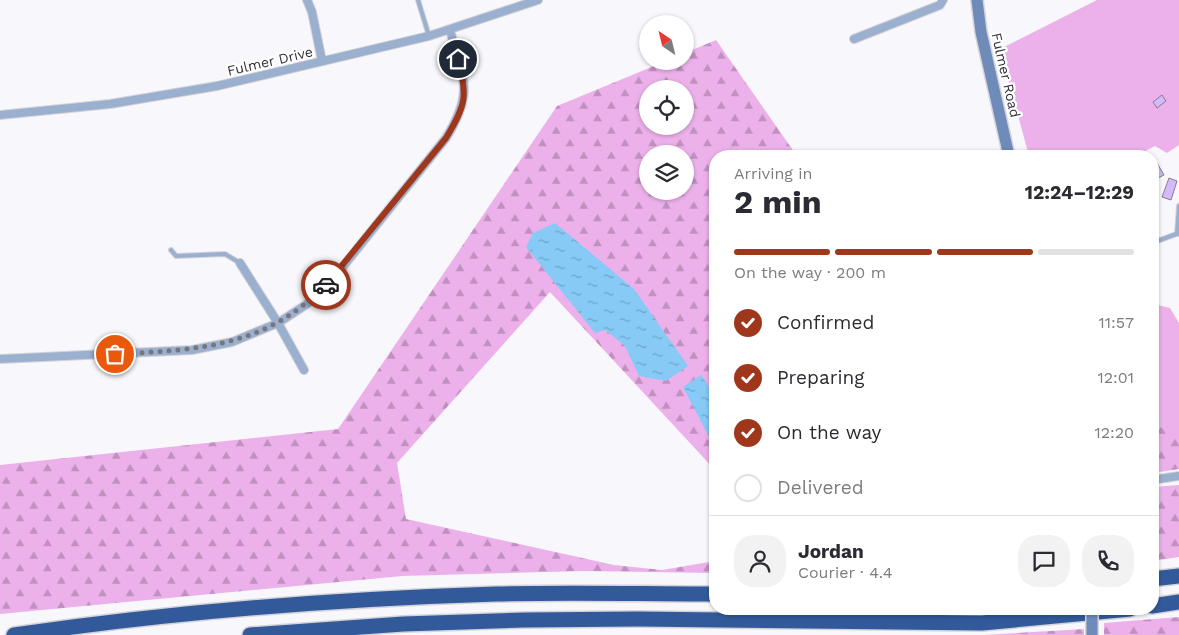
<!DOCTYPE html>
<html lang="en">
<head>
<meta charset="utf-8">
<style>
  :root { --surface:#fff; --page:#f2f2f3; --text:#2b2b33; --muted:#7c7c81; --line:#e1e1e2; --accent:#9f371d }
  body { margin:0; font-family:"Work Sans",sans-serif; background:var(--page); color:var(--text); height:100vh; display:flex; flex-direction:column; font-size:19px; white-space:nowrap }
  * { box-sizing:border-box; margin:0 }
  p { font-size:16px; color:var(--muted) }
  .icon { flex:none; width:28px; height:28px; fill:none; stroke:currentColor; stroke-width:2; stroke-linecap:round; stroke-linejoin:round }
  .map { position:relative; flex:1; overflow:hidden }
  .drawer { position:absolute; left:709px; top:150px; width:450px; height:465px; display:flex; flex-direction:column; background:var(--surface); border-radius:20px; box-shadow:0 1px 4px #0004 }
  .drawer>* { flex:none }
  .needle { width:32px; rotate:325deg }
  .buttons { position:absolute; left:639px; top:15px; display:grid; gap:10px }
  .buttons a { display:grid; place-items:center; width:55px; height:55px; border-radius:50%; background:var(--surface); box-shadow:0 1px 4px #0004; font-size:25px }
  .pin { position:absolute; display:grid; place-items:center; width:42px; height:42px; color:#fff; margin:-21px; border:2px solid #fff; border-radius:50%; box-shadow:0 1px 5px #0007 }
  .courier { position:absolute; display:grid; place-items:center; width:50px; height:50px; margin:-25px; border:4px solid #9f371d; border-radius:50%; background:#fff; color:#222; box-shadow:0 1px 6px #0007 }
  .summary em { font-style:normal; font-weight:700 }
  .summary div { display:flex; flex-direction:column-reverse }
  .summary { display:flex; align-items:center; justify-content:space-between; height:85px; padding:0 25px }
  h1 { font-size:32px; font-weight:700; line-height:38px }
  .bar { display:grid; grid-template-columns:repeat(4,1fr); gap:8px 5px; align-content:center; height:60px; padding:0 25px }
  .bar i { height:6px; border-radius:4px; background:var(--line) }
  .bar .active { background:var(--accent) }
  .bar p { grid-column:span 4 }
  .line { display:flex; align-items:center; gap:12px; padding:0 25px; border-top:1px solid var(--line) }
  .line div { flex:1 }
  .round { display:grid; place-items:center; flex:none; width:52px; height:52px; border-radius:20px; background:var(--page) }
  ol { padding:0 25px; list-style:none }
  li { display:flex; align-items:center; gap:15px; height:55px }
  li p { margin-inline-start:auto }
  li .icon { padding:5px; border-radius:50%; background:var(--accent); color:#fff; stroke-width:4 }
  li:last-child { color:var(--muted) }
  li i { width:28px; height:28px; border:2px solid var(--line); border-radius:50% }
  .map>svg:first-child { display:block }
</style>
</head>
<body>
<div class="map">
<svg width="1179" height="635" viewBox="0 0 1179 635">
  <defs>
    <pattern id="forest-firs" width="22" height="20" patternUnits="userSpaceOnUse" patternTransform="scale(1.25)"><rect width="22" height="20" fill="#ecb1eb"/><path d="M5 1l3.5 6h-7zM16 11l3.5 6h-7z" fill="#c090bf"/></pattern>
    <pattern id="water-ripples" width="26" height="14" patternUnits="userSpaceOnUse" patternTransform="scale(1.25)"><rect width="26" height="14" fill="#86caf5"/><path d="M2 4q2-2 4 0t4 0M15 11q2-2 4 0t4 0" fill="none" stroke="#6ea4c7"/></pattern>
  </defs>
  <rect width="100%" height="100%" fill="#f7f7fc"/>
  <g fill="#ecb1eb">
    <path d="M1097 0H1179V145L1167 153 1155 146 1136 156H1029L1000 49Z"/>
    <path d="M1153 304 1170 308 1179 323V428H1164L1153 424Z"/>
  </g>
  <g fill="url(#forest-firs)" fill-rule="evenodd">
    <path d="M716 40 797 156H715V470L550 292 397 463 406 519 614 565 662 570 715 561V573L583 571 402 576 0 614V465L338 429 557 106 666 61H685V53ZM648 89H685V126H648ZM648 154H685V191H648Z"/>
    <path d="M1153 424 1164 428H1179V469L1153 473Z"/>
    <path d="M1179 485V557L1153 561V487Z"/>
    <path d="M1179 617V635H1104V623Z"/>
    <path d="M1084 629V635H983Z"/>
  </g>
  <g fill="url(#water-ripples)">
    <path d="M555 223 634 289 688 366 666 381 639 376 625 346 605 330 595 333 526 247 533 233Z"/>
    <path d="M701 375 715 395V448L683 387Z"/>
  </g>
  <g fill="#d5b9f8" stroke="#857d90">
    <path d="M1162 95 1166 101 1157 108 1153 102Z"/>
    <path d="M1157 163 1164 175 1158 178 1152 169V165Z"/>
    <path d="M1169 178 1177 181 1171 200 1162 197Z"/>
  </g>
  <g fill="none" stroke-linecap="round" stroke-linejoin="round">
    <defs>
      <g id="lane">
        <path d="M418 0 429 36"/>
        <path d="M1177 234 1179 206"/>
        <path d="M1152 243 1179 233"/>
        <path d="M171 250 176 256 225 254 240 263"/>
      </g>
      <g id="street">
        <path d="M307 0 312 12 322 61"/>
        <path d="M854 39 940 5 943 0"/>
        <path d="M0 115 110 104 217 86 429 36 538 0"/>
        <path d="M240 263 278 323 304 370"/>
        <path d="M0 359 192 350 232 342 278 323 307 304 337 274 446 138C475 91 463 79 450 30"/>
        <path d="M1152 480 1179 476"/>
      </g>
      <path id="secondary" d="M977 0 981 32 1009 156"/>
      <g id="highway">
        <path d="M1152 579 1179 576"/>
        <path d="M1152 606 1179 602"/>
        <path d="M14 635C173 612 335 599 496 594 569 592 642 594 715 594"/>
        <path d="M250 635 403 624 525 620 638 619 982 623 1130 609"/>
      </g>
    </defs>
    <use href="#lane" stroke="#d3d3d9" stroke-width="6"/>
    <use href="#street" stroke="#d3d3d9" stroke-width="10"/>
    <use href="#secondary" stroke="#d3d3d9" stroke-width="14"/>
    <use href="#highway" stroke="#d3d3d9" stroke-width="18"/>
    <use href="#lane" stroke="#9bafcf" stroke-width="4"/>
    <use href="#street" stroke="#9bafcf" stroke-width="8"/>
    <use href="#secondary" stroke="#6e8bb9" stroke-width="11"/>
    <use href="#highway" stroke="#325a9a" stroke-width="15"/>
    <defs>
      <path id="secondary-bridge" d="M1092 635V609"/>
    </defs>
    <use href="#secondary-bridge" stroke="#d3d3d9" stroke-width="14" stroke-linecap="butt"/>
    <use href="#secondary-bridge" stroke="#6e8bb9" stroke-width="11"/>
  </g>
  <g fill="none" stroke-linecap="round" stroke-linejoin="round">
    <path stroke="#76767d" stroke-width="5" stroke-dasharray="0 9" d="M115 354C197 350 264 348 326 285"/>
    <path stroke="#9f371d" stroke-width="6" d="M326 285 446 138C466 105 468 96 458 59"/>
  </g>
  <g text-anchor="middle" dominant-baseline="central" stroke-width="4.5" stroke-linejoin="round" paint-order="stroke">
    <g font-size="14" fill="#303039" stroke="#fff">
      <text transform="translate(270 61) rotate(-13)">Fulmer Drive</text>
      <text transform="translate(1006 75) rotate(77)">Fulmer Road</text>
    </g>
  </g>
</svg>
<div class="buttons">
<a><svg class="needle" viewBox="-14 -14 28 28"><path d="M0-13l5 13h-10z" fill="#e53935"/><path d="M0 13l5-13h-10z" fill="#7c7c81"/></svg></a>
<a><svg class="icon" aria-label="locate" viewBox="0 0 24 24"><circle cx="12" cy="12" r="6"/><path d="M12 2v4M12 18v4M2 12h4M18 12h4"/></svg></a>
<a><svg class="icon" aria-label="layers" viewBox="0 0 24 24"><path d="M12 4l9 5-9 5-9-5zM3 14l9 5 9-5"/></svg></a>
</div>
<div class="pin" style="left:115px;top:354px;background:#ea580c"><svg class="icon" aria-label="bag" viewBox="0 0 24 24"><path d="M5 8h14l-1 12H6zM9 8a3 3 0 0 1 6 0"/></svg></div>
<div class="pin" style="left:458px;top:59px;background:#1f2937"><svg class="icon" aria-label="home" viewBox="0 0 24 24"><path d="M3 11l9-7 9 7M6 9v11h12V9"/></svg></div>
<div class="courier" style="left:326px;top:285px"><svg class="icon" aria-label="car" viewBox="0 0 24 24"><path d="M5 17H2v-5l4-1 3-4h7l3 4 3 1v5h-3M9 17h6M6 11h13"/><circle cx="7" cy="17" r="2"/><circle cx="17" cy="17" r="2"/></svg></div>
<section class="drawer">
<div class="summary"><div><h1>2 min</h1><p>Arriving in</p></div><em>12:24–12:29</em></div>
<div class="bar"><i class="active"></i><i class="active"></i><i class="active"></i><i></i><p>On the way · 200 m</p></div>
<ol>
<li><svg class="icon" aria-label="check" viewBox="0 0 24 24"><path d="M5 12l5 5 9-10"/></svg>Confirmed<p>11:57</p></li>
<li><svg class="icon" aria-label="check" viewBox="0 0 24 24"><path d="M5 12l5 5 9-10"/></svg>Preparing<p>12:01</p></li>
<li><svg class="icon" aria-label="check" viewBox="0 0 24 24"><path d="M5 12l5 5 9-10"/></svg>On the way<p>12:20</p></li>
<li><i></i>Delivered</li>
</ol>
<div class="line" style="height:90px"><a class="round"><svg class="icon" aria-label="person" viewBox="0 0 24 24"><circle cx="12" cy="8" r="4"/><path d="M4 21q1-7 8-7t8 7"/></svg></a><div><b>Jordan</b><p>Courier · 4.4</p></div><a class="round"><svg class="icon" aria-label="chat" viewBox="0 0 24 24"><path d="M4 5h16v11H9l-5 4z"/></svg></a><a class="round"><svg class="icon" aria-label="phone" viewBox="0 0 24 24"><path d="M5 4h4l2 5-3 2q2 4 5 5l2-3 5 2v4C11 20 4 13 5 4z"/></svg></a></div>
</section>
</div>
</body>
</html>
